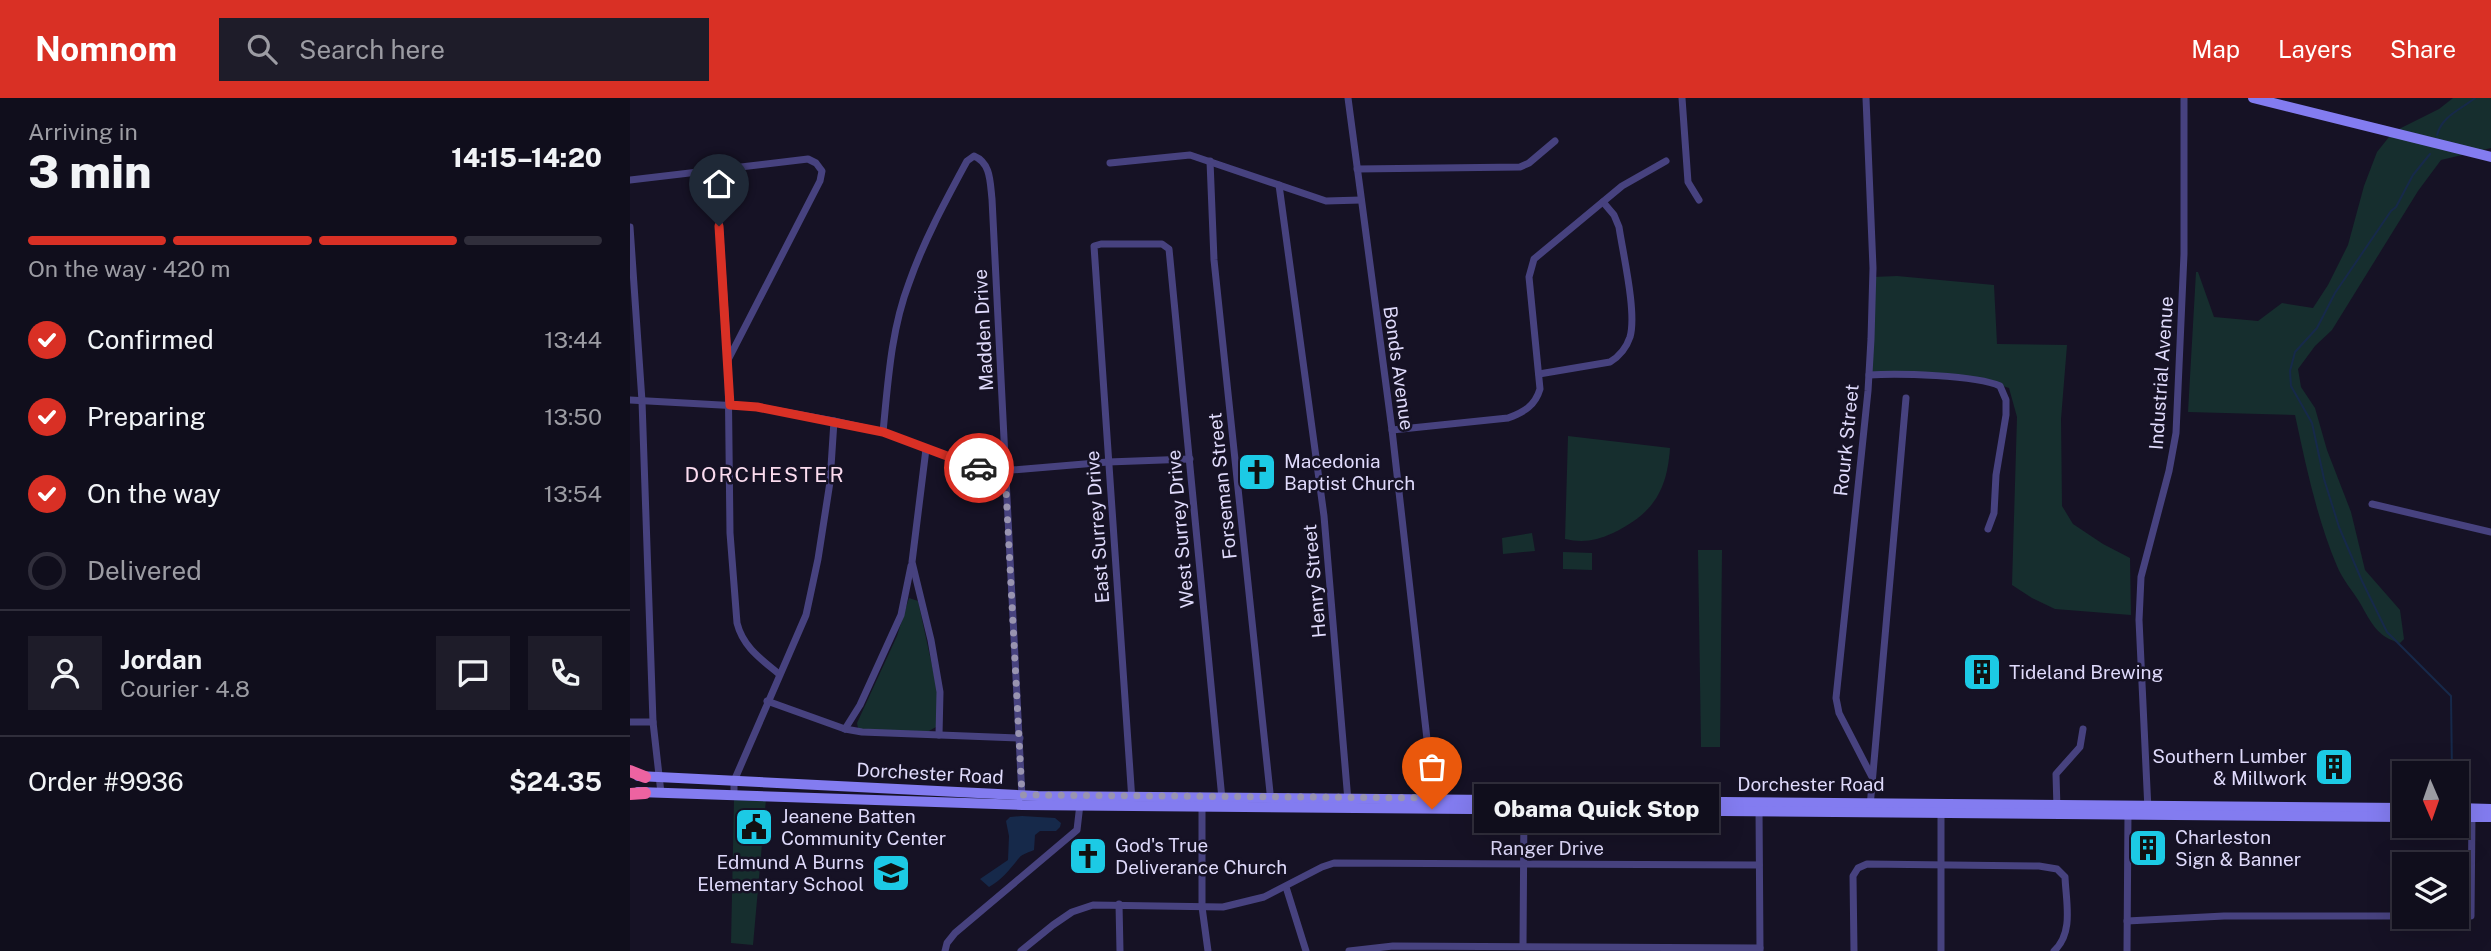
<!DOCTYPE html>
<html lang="en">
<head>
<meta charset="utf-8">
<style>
  :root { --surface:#100e1c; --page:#1e1c29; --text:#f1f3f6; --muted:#9c9ca3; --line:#302e3b; --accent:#d93025 }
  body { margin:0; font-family:"Public Sans",sans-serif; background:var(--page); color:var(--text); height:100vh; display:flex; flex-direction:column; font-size:26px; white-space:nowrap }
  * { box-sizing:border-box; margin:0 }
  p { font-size:23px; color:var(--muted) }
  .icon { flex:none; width:38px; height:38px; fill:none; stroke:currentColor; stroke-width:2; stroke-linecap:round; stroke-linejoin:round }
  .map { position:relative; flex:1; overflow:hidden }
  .drawer { display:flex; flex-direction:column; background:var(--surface); width:630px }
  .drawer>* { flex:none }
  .needle { width:46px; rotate:178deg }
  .fabs { position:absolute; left:1762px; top:663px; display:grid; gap:14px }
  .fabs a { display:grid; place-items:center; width:77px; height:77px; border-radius:0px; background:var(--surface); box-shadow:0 7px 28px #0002,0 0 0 2px var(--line); font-size:35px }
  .pin { position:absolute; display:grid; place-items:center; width:60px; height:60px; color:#fff; margin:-72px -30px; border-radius:50% 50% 50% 0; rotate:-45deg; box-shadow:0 0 7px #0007 }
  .pin .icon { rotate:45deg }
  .courier { position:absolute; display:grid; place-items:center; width:70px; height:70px; margin:-35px; border:5px solid #d93025; border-radius:50%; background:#fff; color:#222; box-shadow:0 2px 9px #0007 }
  .bubble { position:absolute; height:49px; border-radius:0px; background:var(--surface); box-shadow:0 7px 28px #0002,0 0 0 2px var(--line); font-size:23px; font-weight:800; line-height:49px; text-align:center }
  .summary em { font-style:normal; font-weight:800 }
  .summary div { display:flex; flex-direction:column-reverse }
  .summary { display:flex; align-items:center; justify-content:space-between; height:119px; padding:0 28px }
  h1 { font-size:46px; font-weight:800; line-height:52px }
  .bar { display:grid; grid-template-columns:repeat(4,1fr); gap:10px 7px; align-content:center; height:84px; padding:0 28px }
  .bar i { height:9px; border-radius:5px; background:var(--line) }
  .bar .selected { background:var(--accent) }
  .bar p { grid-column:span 4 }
  .line { display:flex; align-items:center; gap:18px; padding:0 28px; border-top:2px solid var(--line) }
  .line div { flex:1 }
  .round { display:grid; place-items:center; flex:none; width:74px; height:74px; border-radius:0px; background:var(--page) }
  ol { padding:0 28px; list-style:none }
  li { display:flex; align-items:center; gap:21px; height:77px }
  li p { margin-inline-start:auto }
  li .icon { padding:7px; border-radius:50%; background:var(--accent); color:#fff; stroke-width:4 }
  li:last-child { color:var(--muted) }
  li i { width:38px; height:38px; border:4px solid var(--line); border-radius:50% }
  header { display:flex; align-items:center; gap:42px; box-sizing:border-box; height:98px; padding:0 35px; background:var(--accent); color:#fff }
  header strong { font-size:33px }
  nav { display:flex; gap:38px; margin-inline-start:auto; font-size:24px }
  .search { width:490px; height:63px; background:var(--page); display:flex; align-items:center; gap:18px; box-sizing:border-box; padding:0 24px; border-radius:0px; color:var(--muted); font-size:26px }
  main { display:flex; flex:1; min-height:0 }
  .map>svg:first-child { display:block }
</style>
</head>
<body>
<header>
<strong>Nomnom</strong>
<div class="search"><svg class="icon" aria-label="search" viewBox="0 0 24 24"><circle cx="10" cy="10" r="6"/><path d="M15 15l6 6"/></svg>Search here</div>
<nav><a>Map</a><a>Layers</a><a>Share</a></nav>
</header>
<main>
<section class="drawer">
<div class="summary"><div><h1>3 min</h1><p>Arriving in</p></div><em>14:15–14:20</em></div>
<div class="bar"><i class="selected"></i><i class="selected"></i><i class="selected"></i><i></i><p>On the way · 420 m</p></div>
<ol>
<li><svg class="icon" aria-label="check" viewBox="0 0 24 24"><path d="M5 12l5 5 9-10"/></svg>Confirmed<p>13:44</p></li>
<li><svg class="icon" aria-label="check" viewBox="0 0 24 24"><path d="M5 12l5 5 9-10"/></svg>Preparing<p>13:50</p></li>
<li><svg class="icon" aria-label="check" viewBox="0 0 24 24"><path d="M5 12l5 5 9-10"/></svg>On the way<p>13:54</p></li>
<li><i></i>Delivered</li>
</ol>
<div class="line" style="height:126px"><a class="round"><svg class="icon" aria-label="person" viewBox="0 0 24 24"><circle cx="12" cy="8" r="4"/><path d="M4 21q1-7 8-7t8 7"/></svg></a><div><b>Jordan</b><p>Courier · 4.8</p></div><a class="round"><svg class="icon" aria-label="chat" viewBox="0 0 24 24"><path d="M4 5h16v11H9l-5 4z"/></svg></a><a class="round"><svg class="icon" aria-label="phone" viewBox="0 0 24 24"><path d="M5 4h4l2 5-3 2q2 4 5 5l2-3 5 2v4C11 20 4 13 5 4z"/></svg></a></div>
<div class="line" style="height:91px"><div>Order #9936</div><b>$24.35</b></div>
</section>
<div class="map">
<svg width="1861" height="853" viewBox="0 0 1861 853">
  <rect width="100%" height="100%" fill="#161225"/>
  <g fill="#162e2e">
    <path d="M1823 0H1861V50L1811 62 1788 93 1702 232 1685 248 1668 271 1671 289 1685 310 1697 352 1721 414 1735 472 1770 512 1774 541 1770 545C1747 539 1741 524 1730 505 1723 493 1712 481 1707 468 1687 421 1676 368 1665 317L1558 314 1566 174H1568L1584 219 1628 223 1652 205 1683 210 1698 187 1718 147 1734 88 1747 54 1763 34 1809 11Z"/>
    <path d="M1267 178 1364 187 1367 246 1437 247 1431 321 1432 408 1443 426 1473 446 1500 460 1501 517 1425 511 1402 500 1382 487 1387 319 1379 290 1361 284 1239 277 1243 179Z"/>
    <path d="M938 338 1040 350C1037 394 1022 416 983 435 966 443 952 445 935 441Z"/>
    <path d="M902 435 905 453 873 456 872 440Z"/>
    <path d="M1068 452H1092L1090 649H1071Z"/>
    <path d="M933 454 962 455V472L933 471Z"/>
    <path d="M279 500 288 503 308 595 306 629 297 634 233 632 228 630 227 625 267 538Z"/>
    <path d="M104 701H136L123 847 101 845Z"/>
  </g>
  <path fill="#16294a" d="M392 718 425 720 431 725 430 729 426 733H410L405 737 404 752C400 754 392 756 389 760 379 772 373 781 359 789L350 781 378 762 379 738 376 723 380 719Z"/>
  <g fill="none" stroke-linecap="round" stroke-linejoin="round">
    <g stroke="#16294a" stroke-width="2">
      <path d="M1807 37C1812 18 1830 12 1845 0"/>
      <path d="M1800 56 1783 77 1766 109 1761 113 1705 195 1687 230 1665 254 1660 273 1661 288 1682 325 1694 381 1709 429 1732 483 1757 534 1821 598 1822 676"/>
    </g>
    <g stroke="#47427f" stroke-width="7">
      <path d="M718 0 762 332 804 703"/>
      <path d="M1052 0 1058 84 1069 102"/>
      <path d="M1236 0 1243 170 1241 241 1238 293 1206 600 1209 615 1242 679"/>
      <path d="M580 63 584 162 641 704"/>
      <path d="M480 65 560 57 696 103 731 102"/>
      <path d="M727 71 890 69 899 65 925 43"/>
      <path d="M86 74 98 262"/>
      <path d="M0 82 178 61 186 65 192 73 190 83 98 262 100 435 107 525C113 549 131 561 149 576"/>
      <path d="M649 87 694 418 718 703"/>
      <path d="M0 129 12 303 23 624 31 695"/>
      <path d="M909 276 980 264C990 258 996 251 1000 239 1007 215 993 156 989 129L984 117 973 104"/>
      <path d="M1239 277C1267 275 1346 277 1370 288L1376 302V317L1366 377 1364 415 1358 431"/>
      <path d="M0 302 127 309 204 323 253 334 358 374 478 364 560 361"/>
      <path d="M762 332 878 320C894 314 905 308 910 291L899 179 904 161 992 88 1036 63"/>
      <path d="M253 334C258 284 261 232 279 185 294 142 316 102 337 63L344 58C361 65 360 84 362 101L392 699"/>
      <path d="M296 351 282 464 301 542 310 594 309 637"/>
      <path d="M1742 406 1861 434"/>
      <path d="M137 603 215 631 232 634 390 640"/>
      <path d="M0 624H23"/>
      <path d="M215 631 230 607 271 517 281 468"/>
      <path d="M104 696V683L176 517 188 461 200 384 204 323"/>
      <path d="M502 703 464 148 471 146H532L539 151 592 701"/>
      <path d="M572 704V809L578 853"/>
      <path d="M1240 709 1276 300"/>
      <path d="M1129 710 1130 852"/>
      <path d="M1427 711 1426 676 1450 649 1453 631"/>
      <path d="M1518 712 1509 522 1511 479 1539 373 1546 335 1554 156V0"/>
      <path d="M1311 714V853"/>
      <path d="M656 789 676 853"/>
      <path d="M489 806 490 853"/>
      <path d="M1827 818H1841L1842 717"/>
      <path d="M1497 823 1594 818H1774"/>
      <path d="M893 848 894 708"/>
      <path d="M315 853 317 845 325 835 447 732 450 706"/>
      <path d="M391 853 423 827 442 814 463 807 593 809 634 799 692 769 704 765 1129 767"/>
      <path d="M719 853 763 848 1130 850"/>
      <path d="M1224 853 1223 778 1228 770 1237 766 1409 768 1427 771 1435 779C1436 804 1444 835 1424 853"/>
      <path d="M1497 853 1498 714"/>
    </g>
    <g stroke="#837cf0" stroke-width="10">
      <path d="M1623 0 1861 59"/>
      <path d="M8 678 408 698 1774 710"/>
      <path d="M8 694 392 707 1774 719"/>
      <path d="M1827 710 1861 711"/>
      <path d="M1827 719H1861"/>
    </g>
    <g stroke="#ed63a1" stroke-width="12">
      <path d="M0 673 15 679"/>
      <path d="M0 696 15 695"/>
    </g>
  </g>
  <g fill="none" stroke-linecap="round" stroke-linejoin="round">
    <path stroke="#9994b0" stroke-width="7" stroke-dasharray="0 12.6" d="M349 370 358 374 375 373 392 697 804 700V711H802"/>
    <path stroke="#d93025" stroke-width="9" d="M89 128 100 307 127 309 253 334 349 370"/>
  </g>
  <defs>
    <symbol id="church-square" viewBox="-11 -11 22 22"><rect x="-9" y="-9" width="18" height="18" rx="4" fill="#1ccae5" stroke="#161225"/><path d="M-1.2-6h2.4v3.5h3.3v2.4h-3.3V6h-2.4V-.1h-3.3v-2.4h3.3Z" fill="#111"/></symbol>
    <symbol id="building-square" viewBox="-11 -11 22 22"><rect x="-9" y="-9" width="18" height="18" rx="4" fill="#1ccae5" stroke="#161225"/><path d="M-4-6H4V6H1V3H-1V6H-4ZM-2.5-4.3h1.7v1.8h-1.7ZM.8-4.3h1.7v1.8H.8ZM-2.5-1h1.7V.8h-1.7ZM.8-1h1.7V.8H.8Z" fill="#111"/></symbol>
    <symbol id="civic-square" viewBox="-11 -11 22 22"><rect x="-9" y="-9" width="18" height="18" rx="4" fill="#1ccae5" stroke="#161225"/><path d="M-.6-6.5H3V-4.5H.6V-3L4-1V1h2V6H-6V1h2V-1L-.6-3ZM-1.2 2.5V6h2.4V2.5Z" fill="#111"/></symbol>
    <symbol id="school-square" viewBox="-11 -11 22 22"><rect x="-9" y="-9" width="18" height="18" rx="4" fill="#1ccae5" stroke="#161225"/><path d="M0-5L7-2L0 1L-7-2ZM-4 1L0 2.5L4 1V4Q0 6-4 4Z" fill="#111"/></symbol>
  </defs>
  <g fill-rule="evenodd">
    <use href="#church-square" x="605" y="352" width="44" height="44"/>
    <use href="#building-square" x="1330" y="552" width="44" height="44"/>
    <use href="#building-square" x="1682" y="647" width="44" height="44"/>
    <use href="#civic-square" x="102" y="707" width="44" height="44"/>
    <use href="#building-square" x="1496" y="728" width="44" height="44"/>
    <use href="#church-square" x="436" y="736" width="44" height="44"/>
    <use href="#school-square" x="239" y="753" width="44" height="44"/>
  </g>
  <g text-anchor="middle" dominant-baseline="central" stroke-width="5" stroke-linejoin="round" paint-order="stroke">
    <g font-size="19" fill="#dfdafb" stroke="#161225">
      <text transform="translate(353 232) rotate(-93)">Madden Drive</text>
      <text transform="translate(769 270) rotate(82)">Bonds Avenue</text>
      <text transform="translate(1531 275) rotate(-86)">Industrial Avenue</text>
      <text transform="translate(1216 342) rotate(-84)">Rourk Street</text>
      <text transform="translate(592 388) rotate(-96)">Forseman Street</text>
      <text transform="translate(467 429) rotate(-94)">East Surrey Drive</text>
      <text transform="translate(550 431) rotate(-95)">West Surrey Drive</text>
      <text transform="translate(684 483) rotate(-95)">Henry Street</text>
      <text transform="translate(300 675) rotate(3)">Dorchester Road</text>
      <text x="1181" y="686">Dorchester Road</text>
      <text x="917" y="750">Ranger Drive</text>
    </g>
    <g font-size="19" fill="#dfdafb" stroke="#161225" text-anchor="start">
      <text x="654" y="363">Macedonia<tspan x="654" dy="22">Baptist Church</tspan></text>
      <text x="1379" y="574">Tideland Brewing</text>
      <text x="1677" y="658" text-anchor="end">Southern Lumber<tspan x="1677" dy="22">&amp; Millwork</tspan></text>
      <text x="151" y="718">Jeanene Batten<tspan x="151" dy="22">Community Center</tspan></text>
      <text x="1545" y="739">Charleston<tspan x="1545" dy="22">Sign &amp; Banner</tspan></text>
      <text x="485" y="747">God's True<tspan x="485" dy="22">Deliverance Church</tspan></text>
      <text x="234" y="764" text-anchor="end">Edmund A Burns<tspan x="234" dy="22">Elementary School</tspan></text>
    </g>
    <g font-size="21" letter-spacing="2" fill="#fbdcef" stroke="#161225">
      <text x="135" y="376">DORCHESTER</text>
    </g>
  </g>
</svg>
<div class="fabs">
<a><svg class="needle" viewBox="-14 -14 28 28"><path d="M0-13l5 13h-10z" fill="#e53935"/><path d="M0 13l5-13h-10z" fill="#9c9ca3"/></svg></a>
<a><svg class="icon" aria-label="layers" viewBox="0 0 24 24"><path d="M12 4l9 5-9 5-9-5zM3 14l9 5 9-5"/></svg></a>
</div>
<div class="pin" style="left:802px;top:711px;background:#ea580c"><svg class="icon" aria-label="bag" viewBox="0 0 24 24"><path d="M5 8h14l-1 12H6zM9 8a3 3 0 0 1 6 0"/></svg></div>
<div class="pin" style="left:89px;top:128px;background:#1f2937"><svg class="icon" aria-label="home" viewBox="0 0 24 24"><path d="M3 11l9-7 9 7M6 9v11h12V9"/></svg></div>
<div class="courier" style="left:349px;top:370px"><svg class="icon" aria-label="car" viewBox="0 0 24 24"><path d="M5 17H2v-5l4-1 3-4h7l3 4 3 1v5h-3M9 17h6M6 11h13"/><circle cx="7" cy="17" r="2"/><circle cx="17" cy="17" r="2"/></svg></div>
<div class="bubble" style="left:844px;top:686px;width:245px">Obama Quick Stop</div>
</div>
</main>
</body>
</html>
